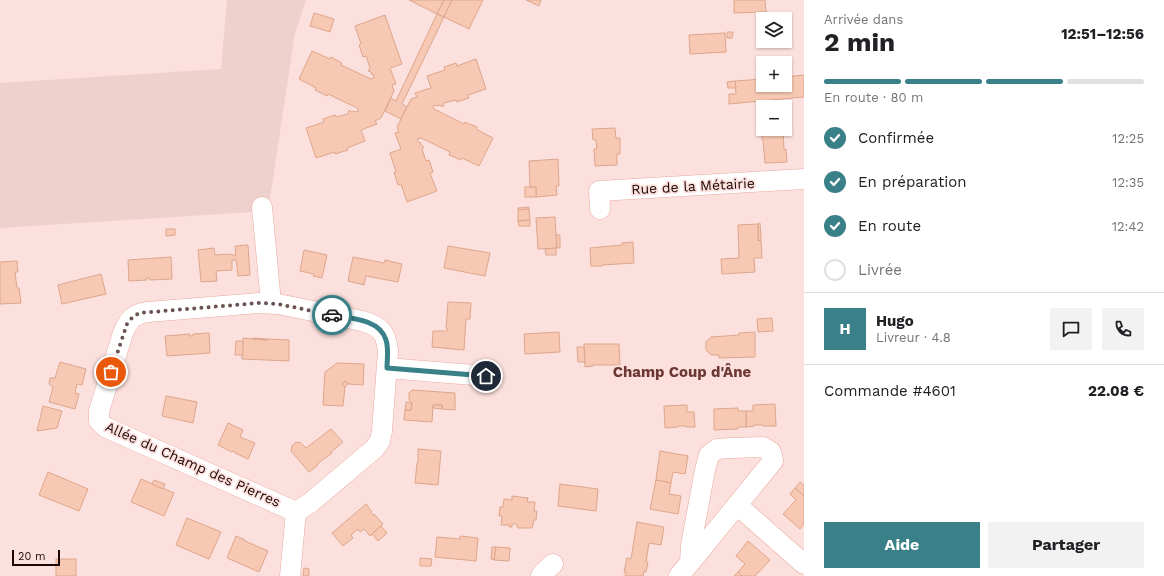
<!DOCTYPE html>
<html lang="fr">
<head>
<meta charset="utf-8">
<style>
  :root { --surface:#fff; --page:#f2f2f2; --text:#202124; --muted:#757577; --line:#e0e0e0; --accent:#398089 }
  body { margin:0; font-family:"Work Sans",sans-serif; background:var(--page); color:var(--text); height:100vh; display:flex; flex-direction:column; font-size:15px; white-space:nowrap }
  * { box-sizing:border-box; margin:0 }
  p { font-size:13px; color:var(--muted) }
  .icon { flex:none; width:22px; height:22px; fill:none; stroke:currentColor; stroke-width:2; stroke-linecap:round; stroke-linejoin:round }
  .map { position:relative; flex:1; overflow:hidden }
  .drawer { display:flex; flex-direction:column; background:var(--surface); width:360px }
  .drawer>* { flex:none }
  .fabs { position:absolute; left:756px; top:12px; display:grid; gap:8px }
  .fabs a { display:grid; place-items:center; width:36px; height:36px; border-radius:0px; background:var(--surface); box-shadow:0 1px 3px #0004; font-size:20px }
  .scale { position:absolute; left:12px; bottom:10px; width:48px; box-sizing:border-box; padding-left:4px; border:2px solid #1d0706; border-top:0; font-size:11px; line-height:14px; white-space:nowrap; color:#1d0706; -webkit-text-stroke:3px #fce0dd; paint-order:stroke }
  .pin { position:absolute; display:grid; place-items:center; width:34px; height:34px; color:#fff; margin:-17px; border:2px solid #fff; border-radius:50%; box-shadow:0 1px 4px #0007 }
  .courier { position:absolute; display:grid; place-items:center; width:40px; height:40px; margin:-20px; border:3px solid #398089; border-radius:50%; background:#fff; color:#222; box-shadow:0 1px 5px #0007 }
  .headline em { font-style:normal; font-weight:700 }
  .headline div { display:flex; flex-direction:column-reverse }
  .headline { display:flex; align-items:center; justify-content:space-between; height:68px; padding:0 20px }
  h1 { font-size:26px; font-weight:700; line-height:30px }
  .bar { display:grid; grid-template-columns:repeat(4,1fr); gap:6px 4px; align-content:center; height:48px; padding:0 20px }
  .bar i { height:5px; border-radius:3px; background:var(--line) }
  .bar .selected { background:var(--accent) }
  .bar p { grid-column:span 4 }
  .line { display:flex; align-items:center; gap:10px; padding:0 20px; border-top:1px solid var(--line) }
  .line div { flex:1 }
  .round { display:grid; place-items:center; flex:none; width:42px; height:42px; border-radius:0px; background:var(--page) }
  ol { padding:0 20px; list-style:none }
  li { display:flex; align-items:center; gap:12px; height:44px }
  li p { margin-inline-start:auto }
  li .icon { padding:4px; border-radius:50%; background:var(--accent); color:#fff; stroke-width:4 }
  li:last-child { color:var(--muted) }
  li i { width:22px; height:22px; border:2px solid var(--line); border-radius:50% }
  .primary-button { display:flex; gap:8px; margin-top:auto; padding:8px 20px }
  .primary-button a { flex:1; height:46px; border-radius:0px; background:var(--accent); color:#fff; font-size:16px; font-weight:700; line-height:46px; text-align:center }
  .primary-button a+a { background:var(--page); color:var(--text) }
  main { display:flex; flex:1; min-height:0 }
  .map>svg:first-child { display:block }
</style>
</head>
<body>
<main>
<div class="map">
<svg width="804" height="576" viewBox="0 0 804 576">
  <rect width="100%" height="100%" fill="#fce0dd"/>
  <path fill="#eed0cc" d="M227 0H306L295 33 268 211 0 228V83L221 69Z"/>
  <g fill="#f7c8b3" stroke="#dea68b">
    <path d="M409 0H444L437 14Z"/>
    <path d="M444 0H453H452L444 17 437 14Z"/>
    <path d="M452 0H483L469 29 444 17Z"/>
    <path d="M526 0H541L539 6Z"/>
    <path d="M734 0H765L766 12 734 13Z"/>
    <path d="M314 13 334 19 330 32 310 26Z"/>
    <path d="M437 14 444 17 402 104 407 107 401 119 385 111 391 98 396 101Z"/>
    <path d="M385 15 402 64 390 68 396 84 392 85 394 91 381 118 375 121 377 124 361 130 365 141 347 148 348 150 335 154V152L316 158 306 128 324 122 323 119 335 115 336 117 348 114 349 110 352 112 354 111 355 112 359 111 357 108 328 94 327 96 315 90 316 88 299 79 312 51 330 59 331 57 342 63 341 65 371 79 374 78 373 74 372 75 371 72 368 71 370 68 366 56 363 57 359 45 361 44 355 26Z"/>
    <path d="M727 32H733L732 38H727Z"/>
    <path d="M725 33 726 52 690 54 689 35Z"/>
    <path d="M476 59 486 89 468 95 469 98 457 102 456 100 444 103 443 107 440 105 437 106V105L433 106 434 109 464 124 465 122 477 127 476 129 493 138 479 166 462 158 461 160 449 155 450 152 421 138 417 139 419 143 420 142 421 145 424 147 422 149 426 161 429 160 433 172 430 173 437 191 407 202 401 184 398 185 394 172H396L390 153 401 149 395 133 399 132 397 127 411 99 417 97 415 93 431 88 427 76 445 70 444 67 456 63 457 66Z"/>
    <path d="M804 75V97L729 104V94H736L735 81 763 79V85H785V77Z"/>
    <path d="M735 81 736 88H728L727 82Z"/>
    <path d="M615 128 616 138H620V154H617V165L595 166 594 149H597L596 140H593L592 129Z"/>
    <path d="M783 130 784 150 786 149 787 162 765 163 763 140H762V132Z"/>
    <path d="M558 159 559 186H556L557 195 536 197V187H530L529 161Z"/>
    <rect x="525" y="187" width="11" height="10"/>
    <path d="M529 207V209L518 210V208Z"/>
    <path d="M529 209 530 220 518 221V210Z"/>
    <path d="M555 217 557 248 538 249 536 218Z"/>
    <path d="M530 220V226H519L518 221Z"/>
    <path d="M760 223 761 240 758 241V224Z"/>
    <path d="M758 224V241L761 240 762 258H754L755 272 722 274 721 259 739 258 738 225Z"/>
    <path d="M166 229H175V235L166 236Z"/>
    <path d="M556 235H560V248H557Z"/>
    <path d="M633 242 634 263 602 265V266H591L590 248 622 245V243Z"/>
    <path d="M248 245 250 275 238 276 236 260H232V270L216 271 217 281 201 282 198 250 214 248 215 255 231 254V255H236L235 246Z"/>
    <path d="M448 246 490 253 485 276 444 268Z"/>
    <path d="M556 248V255H546L545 249Z"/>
    <path d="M304 250 327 255 322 278 313 276 314 274 300 271Z"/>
    <path d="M171 257 172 279 150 280V278H147V280L129 281 128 260Z"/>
    <path d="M353 257 384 263 385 260 402 264 398 282 366 276 364 285 348 281Z"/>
    <path d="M17 261 18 272H15L17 288H19L21 303 0 304V262Z"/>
    <path d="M101 274 106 294 62 304 58 285Z"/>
    <path d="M448 302 471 303 470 319H466L464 350 432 347 433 331H447V328H446Z"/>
    <path d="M772 318 773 331 758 332 757 319Z"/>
    <path d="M559 332 560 352 525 354 524 334Z"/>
    <path d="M755 332V357L719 358V355H711L706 350V342L711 337 739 335V333Z"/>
    <path d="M209 333 210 353 167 356 165 336 190 334V336H193V334Z"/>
    <path d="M243 338 267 340V339L289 340V361L242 359Z"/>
    <path d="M253 338 267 339V340L253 339Z"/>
    <path d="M236 341H243V355H235Z"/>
    <path d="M584 344H619L620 365H593V366L585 367Z"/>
    <path d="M577 347H584L585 362H578Z"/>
    <path d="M60 362 86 369 82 385 77 384 75 393 79 394 75 409 49 402 53 387 49 384 50 378H55Z"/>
    <path d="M337 363 364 364 363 385 348 384 346 381 342 384 345 387 343 406 323 405 325 372Z"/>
    <path d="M346 381 348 384 345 387 342 384Z"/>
    <path d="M412 390 455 393V410L442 409V405H433L432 422 404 420 405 410H411L412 403 409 400V393Z"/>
    <path d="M166 396 197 402 193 423 162 416Z"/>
    <path d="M406 402 412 403 411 410H405Z"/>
    <path d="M775 404 776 426H763V425H754V426L746 427V411H753V405Z"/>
    <path d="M433 405H442V409L433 408Z"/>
    <path d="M687 405V412H694L695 427H686V426H678V427L665 428 664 406Z"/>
    <path d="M43 406 62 411 57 428 37 431Z"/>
    <path d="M738 408V411H746V427H738V429L714 430V409Z"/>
    <path d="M228 423 243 430 240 437 255 443 248 459 235 453V452L233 451 232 452 218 445Z"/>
    <path d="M331 429 343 442 331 452 332 453 317 464 318 465 309 472 291 451 292 446 296 442 301 443 306 448Z"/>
    <path d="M418 449 441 451 438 485 415 483 417 463H418Z"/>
    <path d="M660 451 688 456 685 474 673 472 671 483 656 480Z"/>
    <path d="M48 472 88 489 79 511 39 495Z"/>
    <path d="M141 479 174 493 164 516 131 502Z"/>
    <path d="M154 480 165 484 163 489 152 484Z"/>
    <path d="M656 480 671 483 669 494 681 496 678 514 650 509Z"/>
    <path d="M800 482 804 485V496L795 488Z"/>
    <path d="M560 484 598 489 596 511 558 506Z"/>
    <path d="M795 488 804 496V524L800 529 783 514 796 500 790 494Z"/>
    <path d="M512 496 528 498 527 502H535L534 511H537L536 520H534L532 528H518L516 524H512V527H509V525H501L502 516H499L500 507H503L504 499 512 500Z"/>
    <path d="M366 504 372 512 371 513 373 515 374 514 383 524 370 536 364 529 360 532 358 529 351 535 353 538 343 546 332 533Z"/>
    <path d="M187 518 221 532 209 559 176 545Z"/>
    <path d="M637 522 664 527 661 545 649 543 646 562H648L646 572 644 571 643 576H625L626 572H624L627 558 631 559Z"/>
    <path d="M381 526 387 533 378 541 372 534Z"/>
    <path d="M236 536 245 540V541L268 551 259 572 227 558Z"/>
    <path d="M460 536 478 538 476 561 435 557 437 537 460 539Z"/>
    <path d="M748 541 770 560 755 576H742L738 572 745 564 736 556Z"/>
    <path d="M492 547H496L494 560 491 559Z"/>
    <path d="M496 547 510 548 509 561 494 560Z"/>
    <path d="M420 558 432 559 431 566H420Z"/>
    <rect x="56" y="559" width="20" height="17"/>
    <path d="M304 568 309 569V576H303Z"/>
    <path d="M738 572 742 576H734Z"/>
  </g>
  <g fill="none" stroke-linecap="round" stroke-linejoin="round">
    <defs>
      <g id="minor">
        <path d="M262 207 271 303"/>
        <path d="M600 209 599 191 804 179"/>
        <path d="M259 303 278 304 362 321C380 326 386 332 388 351L382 431 380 441 374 449 310 503 296 512 105 427 99 421V411L123 333C129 319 133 314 148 312Z"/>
        <path d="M387 368 486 376"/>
        <path d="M737 505 804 564"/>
        <path d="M290 576 296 512"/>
        <path d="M541 576 542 574 553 564"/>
        <path d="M679 576 773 461 771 452 763 447 731 448 717 449 709 455 705 470 691 545 690 563"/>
      </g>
    </defs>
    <use href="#minor" stroke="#e9a9a2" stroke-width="21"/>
    <use href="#minor" stroke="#fff" stroke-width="20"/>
  </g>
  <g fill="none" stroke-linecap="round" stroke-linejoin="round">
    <path stroke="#6b5351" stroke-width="4" stroke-dasharray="0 7.2" d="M111 372 127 324 132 318 139 313 259 303 278 304 332 315"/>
    <path stroke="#398089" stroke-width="5" d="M332 315C350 318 380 319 386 340 389 349 387 359 387 368L486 376"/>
  </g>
  <g text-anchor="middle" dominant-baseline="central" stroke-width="3.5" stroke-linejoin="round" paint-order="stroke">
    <g font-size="14" fill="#1d0706" stroke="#fce0dd">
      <text transform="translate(693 186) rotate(-3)">Rue de la Métairie</text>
      <text transform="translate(193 464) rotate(24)">Allée du Champ des Pierres</text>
    </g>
    <g font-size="15" font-weight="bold" fill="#6d3833" stroke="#fce0dd">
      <text x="682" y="372">Champ Coup d'Âne</text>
    </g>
  </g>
</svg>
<div class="fabs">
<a><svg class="icon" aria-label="layers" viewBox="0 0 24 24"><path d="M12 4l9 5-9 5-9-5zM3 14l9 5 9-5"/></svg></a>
<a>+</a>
<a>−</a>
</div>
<div class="scale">20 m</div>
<div class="pin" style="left:111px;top:372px;background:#ea580c"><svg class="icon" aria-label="bag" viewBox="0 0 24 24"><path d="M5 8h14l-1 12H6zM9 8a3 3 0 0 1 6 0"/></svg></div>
<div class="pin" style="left:486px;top:376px;background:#1f2937"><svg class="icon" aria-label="home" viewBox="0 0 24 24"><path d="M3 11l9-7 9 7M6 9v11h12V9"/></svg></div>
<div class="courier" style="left:332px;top:315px"><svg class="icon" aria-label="car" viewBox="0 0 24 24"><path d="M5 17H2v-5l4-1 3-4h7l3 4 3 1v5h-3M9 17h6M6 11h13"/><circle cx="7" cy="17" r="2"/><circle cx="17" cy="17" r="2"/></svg></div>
</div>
<section class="drawer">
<div class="headline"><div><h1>2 min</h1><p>Arrivée dans</p></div><em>12:51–12:56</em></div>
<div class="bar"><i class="selected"></i><i class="selected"></i><i class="selected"></i><i></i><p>En route · 80 m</p></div>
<ol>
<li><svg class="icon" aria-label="check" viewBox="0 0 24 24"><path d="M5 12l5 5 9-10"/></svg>Confirmée<p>12:25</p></li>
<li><svg class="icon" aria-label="check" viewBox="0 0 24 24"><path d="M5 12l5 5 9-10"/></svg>En préparation<p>12:35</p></li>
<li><svg class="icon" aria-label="check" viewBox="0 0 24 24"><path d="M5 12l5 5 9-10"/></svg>En route<p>12:42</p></li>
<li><i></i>Livrée</li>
</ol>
<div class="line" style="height:72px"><b class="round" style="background:var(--accent);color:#fff">H</b><div><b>Hugo</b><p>Livreur · 4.8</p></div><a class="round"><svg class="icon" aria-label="chat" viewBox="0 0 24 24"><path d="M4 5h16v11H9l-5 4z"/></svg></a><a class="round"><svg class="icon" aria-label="phone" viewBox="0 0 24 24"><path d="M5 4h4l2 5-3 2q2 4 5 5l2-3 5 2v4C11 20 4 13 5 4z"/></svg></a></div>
<div class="line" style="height:52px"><div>Commande #4601</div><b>22.08 €</b></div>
<div class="primary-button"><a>Aide</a><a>Partager</a></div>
</section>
</main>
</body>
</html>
